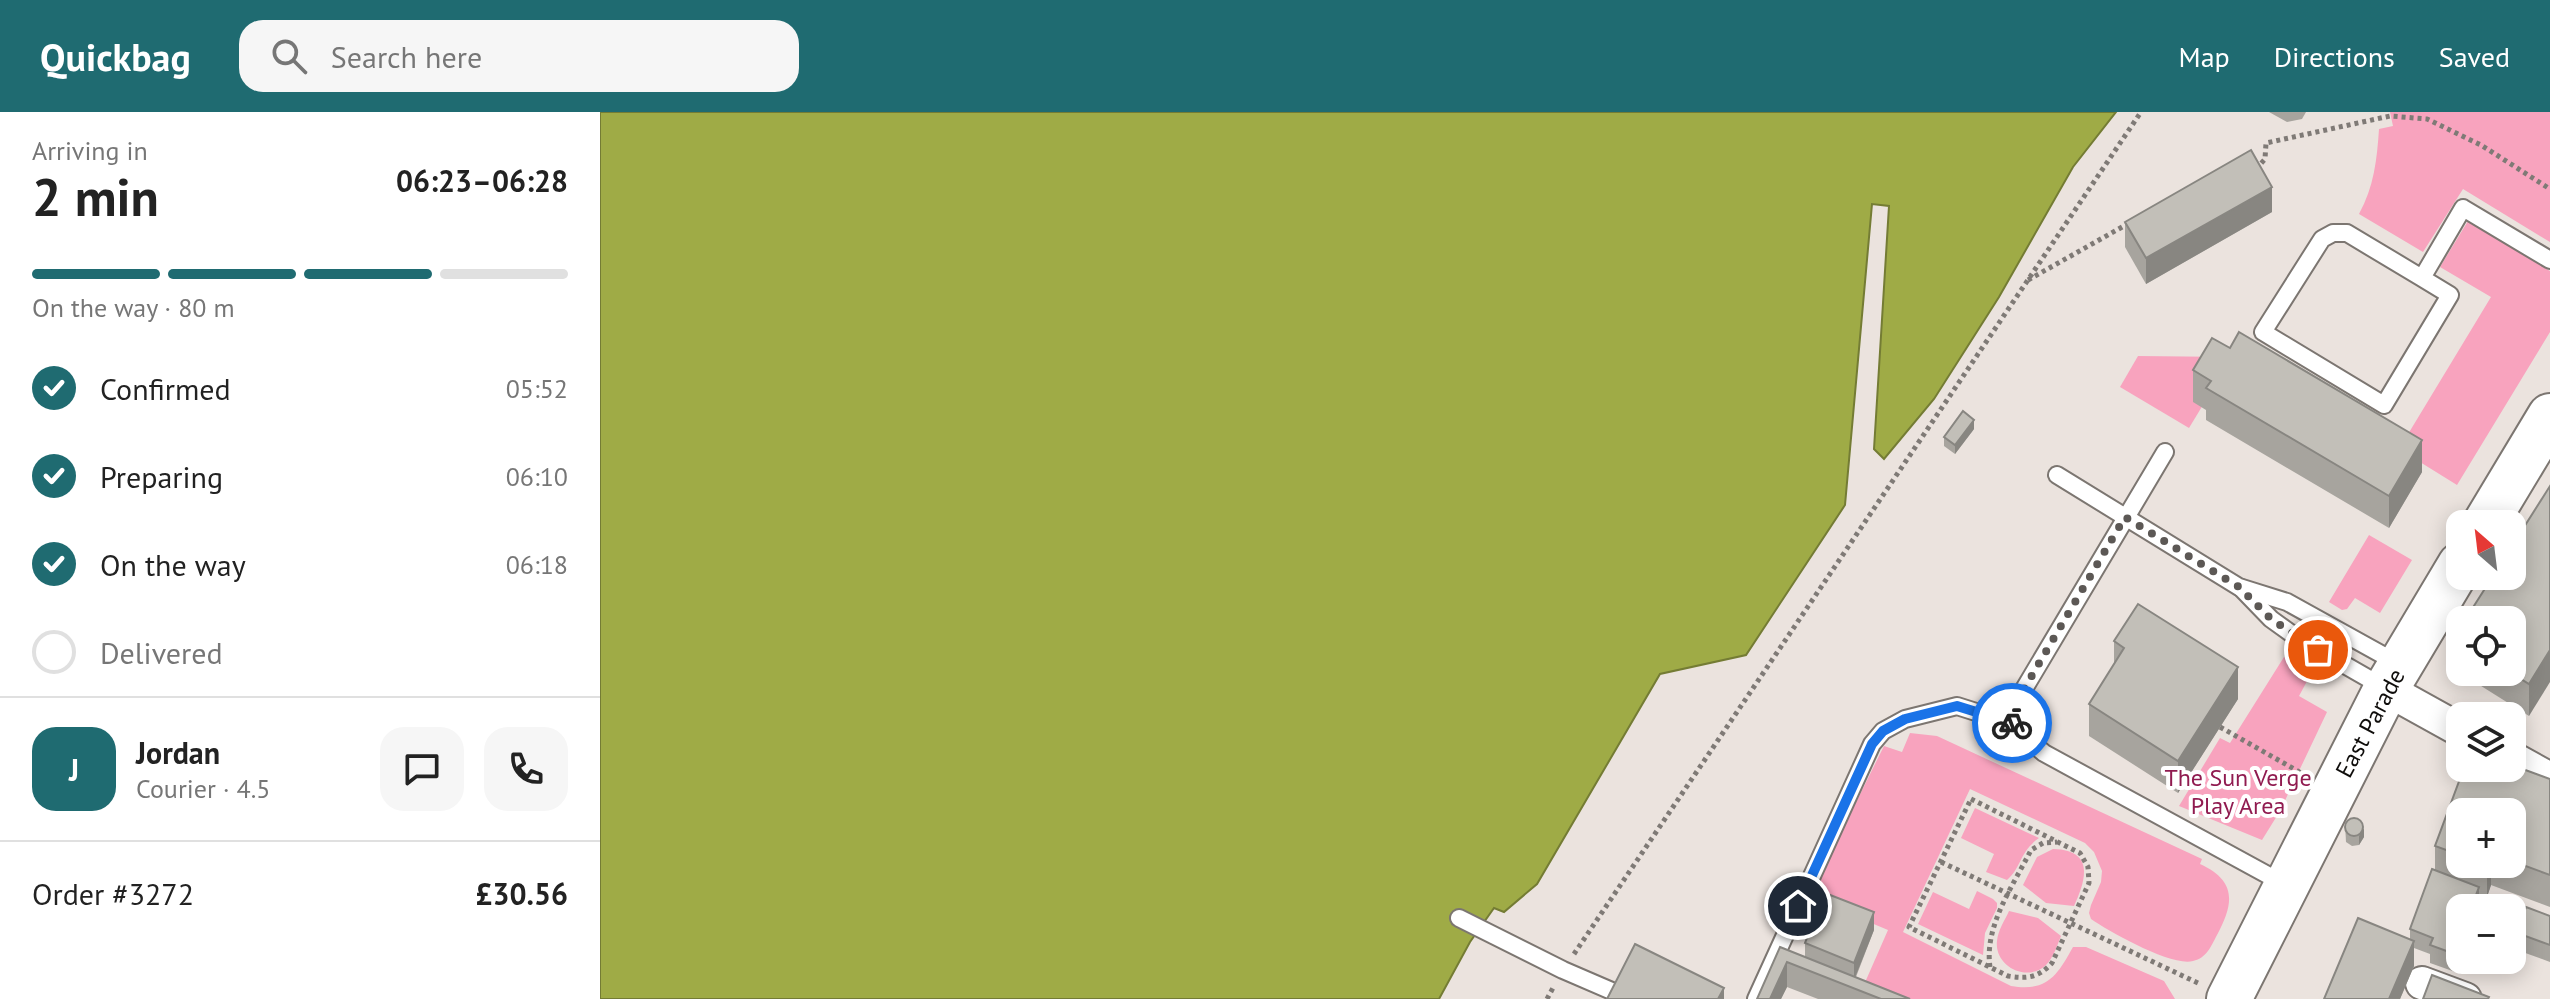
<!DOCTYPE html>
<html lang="en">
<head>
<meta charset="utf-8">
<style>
  :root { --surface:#fff; --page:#f6f6f6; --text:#222; --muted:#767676; --line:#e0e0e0; --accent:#1f6b71 }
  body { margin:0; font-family:"PT Sans",sans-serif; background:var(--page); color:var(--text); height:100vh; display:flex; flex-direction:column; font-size:30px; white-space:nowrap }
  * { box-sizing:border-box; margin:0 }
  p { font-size:26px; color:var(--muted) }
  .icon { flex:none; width:44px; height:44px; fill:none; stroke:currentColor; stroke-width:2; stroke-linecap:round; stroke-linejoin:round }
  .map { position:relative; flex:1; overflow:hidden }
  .sheet { display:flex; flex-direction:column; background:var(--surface); width:600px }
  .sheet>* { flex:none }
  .needle { width:52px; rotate:332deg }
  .buttons { position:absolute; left:1846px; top:398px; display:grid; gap:16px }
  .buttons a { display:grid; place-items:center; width:80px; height:80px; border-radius:16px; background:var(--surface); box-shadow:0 4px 20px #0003; font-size:40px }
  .pin { position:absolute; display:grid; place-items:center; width:68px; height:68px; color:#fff; margin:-34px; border:4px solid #fff; border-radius:50%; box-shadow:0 2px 8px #0007 }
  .courier { position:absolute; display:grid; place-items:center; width:80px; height:80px; margin:-40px; border:6px solid #1a73e8; border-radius:50%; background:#fff; color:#222; box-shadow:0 2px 10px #0007 }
  .headline em { font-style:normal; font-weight:600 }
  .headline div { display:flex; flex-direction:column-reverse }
  .headline { display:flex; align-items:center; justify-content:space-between; height:136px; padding:0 32px }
  h1 { font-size:52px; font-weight:600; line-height:60px }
  .bar { display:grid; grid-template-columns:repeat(4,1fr); gap:12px 8px; align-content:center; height:96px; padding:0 32px }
  .bar i { height:10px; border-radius:6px; background:var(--line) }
  .bar .on { background:var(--accent) }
  .bar p { grid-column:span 4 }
  .line { display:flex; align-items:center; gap:20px; padding:0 32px; border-top:2px solid var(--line) }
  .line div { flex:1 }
  .round { display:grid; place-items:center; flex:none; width:84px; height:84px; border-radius:24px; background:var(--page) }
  ol { padding:0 32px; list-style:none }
  li { display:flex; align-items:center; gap:24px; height:88px }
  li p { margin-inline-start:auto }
  li .icon { padding:8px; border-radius:50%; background:var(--accent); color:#fff; stroke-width:4 }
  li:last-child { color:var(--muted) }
  li i { width:44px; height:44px; border:4px solid var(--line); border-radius:50% }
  header { display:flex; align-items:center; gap:48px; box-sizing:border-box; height:112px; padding:0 40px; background:var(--accent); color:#fff }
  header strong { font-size:38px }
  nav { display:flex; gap:44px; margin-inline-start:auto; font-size:28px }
  .search { width:560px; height:72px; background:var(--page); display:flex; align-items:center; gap:20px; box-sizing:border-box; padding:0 28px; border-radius:24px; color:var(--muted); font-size:30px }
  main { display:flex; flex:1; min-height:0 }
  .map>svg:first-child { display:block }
</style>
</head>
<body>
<header>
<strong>Quickbag</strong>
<div class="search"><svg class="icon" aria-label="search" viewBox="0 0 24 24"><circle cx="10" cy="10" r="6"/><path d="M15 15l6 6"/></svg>Search here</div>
<nav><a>Map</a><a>Directions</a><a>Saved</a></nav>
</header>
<main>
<section class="sheet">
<div class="headline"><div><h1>2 min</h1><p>Arriving in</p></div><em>06:23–06:28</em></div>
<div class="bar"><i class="on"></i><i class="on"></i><i class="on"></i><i></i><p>On the way · 80 m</p></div>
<ol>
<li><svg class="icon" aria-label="check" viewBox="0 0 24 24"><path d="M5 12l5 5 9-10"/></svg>Confirmed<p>05:52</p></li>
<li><svg class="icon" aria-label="check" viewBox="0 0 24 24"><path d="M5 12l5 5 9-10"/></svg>Preparing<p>06:10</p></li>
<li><svg class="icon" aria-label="check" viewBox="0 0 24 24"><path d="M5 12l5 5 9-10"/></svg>On the way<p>06:18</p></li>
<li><i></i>Delivered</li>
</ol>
<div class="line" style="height:144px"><b class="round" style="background:var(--accent);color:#fff">J</b><div><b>Jordan</b><p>Courier · 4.5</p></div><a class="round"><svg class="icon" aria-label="chat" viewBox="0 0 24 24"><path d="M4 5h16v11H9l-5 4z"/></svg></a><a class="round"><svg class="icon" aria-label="phone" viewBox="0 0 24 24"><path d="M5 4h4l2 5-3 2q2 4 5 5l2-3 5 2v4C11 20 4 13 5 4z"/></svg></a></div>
<div class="line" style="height:104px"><div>Order #3272</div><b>£30.56</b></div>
</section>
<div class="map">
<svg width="1950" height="887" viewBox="0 0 1950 887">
  <rect width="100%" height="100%" fill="#ebe3de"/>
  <g fill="#f8a3be">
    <path d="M1790 0H1950V130L1863 77 1823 140 1759 102C1774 75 1777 47 1779 17L1793 14Z"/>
    <path d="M1868 109 1950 159V220L1857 373 1799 337 1891 185 1840 155Z"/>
    <path d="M1538 244 1632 245 1589 316 1520 275Z"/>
    <path d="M1769 423 1812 448 1780 501 1755 486 1747 497 1742 498 1729 490Z"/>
    <path d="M1684 545 1712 560 1699 584 1727 600 1680 699 1662 728 1579 694 1620 626 1630 631Z"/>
    <path d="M1310 621 1337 624 1602 747 1600 752C1637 769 1634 791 1617 823 1611 834 1607 846 1593 849 1572 855 1510 820 1491 807L1489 801 1491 793 1501 770 1502 759 1494 740 1485 731 1370 677 1303 820 1411 874C1447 880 1457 864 1473 835H1486L1564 869 1575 887H1292L1263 875 1288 818 1209 785 1284 634 1302 640Z"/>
    <path d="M1375 696 1439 726C1419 740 1422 755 1407 768L1386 760 1394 742 1361 726Z"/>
    <path d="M1453 737C1495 738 1486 768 1474 794L1446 791 1423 773 1437 745Z"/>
    <path d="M1377 779 1393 787 1397 791V796L1385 821 1383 843 1318 812 1333 780 1369 797Z"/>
    <path d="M1409 799 1438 806 1461 824C1457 834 1453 846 1446 853 1427 871 1394 854 1397 829 1398 818 1405 808 1409 799Z"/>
  </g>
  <path fill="#9fab46" stroke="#747c34" stroke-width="2" d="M0 0H1516L1473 55 1399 185 1334 287 1284 347 1274 337 1289 94 1272 92 1245 393 1146 543 1060 562 937 772 904 800 894 796 870 830 839 887H0Z"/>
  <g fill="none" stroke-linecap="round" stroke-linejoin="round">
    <defs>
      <g id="service">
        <path d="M1822 166 1747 121H1733L1722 127 1663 220 1784 293 1850 183 1822 166 1863 96 1950 148"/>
        <path d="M1457 363 1639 475 1687 490 1799 552"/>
        <path d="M1641 476 1671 507 1696 525 1785 576"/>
        <path d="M1417 613 1418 592 1424 577 1565 340"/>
        <path d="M859 806 963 858 1021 883"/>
        <path d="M1156 887 1272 632 1283 619 1305 607 1357 594 1417 613 1426 626 1444 641 1686 773"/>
      </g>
      <g id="minor">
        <path d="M1786 577 1860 618"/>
        <path d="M1912 646 1950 667"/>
        <path d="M1822 871 1865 887"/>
      </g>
      <g id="secondary">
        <path d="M1885 412 1950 304"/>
        <path d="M1629 887 1786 577 1860 453"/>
      </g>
    </defs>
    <use href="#service" stroke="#7c7671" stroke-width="20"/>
    <use href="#minor" stroke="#7c7671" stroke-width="36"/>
    <use href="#secondary" stroke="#7c7671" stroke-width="48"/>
    <g stroke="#7f7a76" stroke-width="5" stroke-dasharray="4 4" stroke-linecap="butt">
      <path d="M1656 57 1665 47 1666 31 1790 4 1827 7 1881 33 1950 77"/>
      <path d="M1428 168 1531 110"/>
      <path d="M1620 615 1703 662"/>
      <path d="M1371 687 1480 741 1488 755 1489 771 1452 851C1438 866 1427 867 1408 864L1309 815Z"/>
      <path d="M1341 750 1600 872"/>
      <path d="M974 842 1541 0"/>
      <path d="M1390 855C1384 814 1413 774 1431 738L1443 731 1457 730"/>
      <path d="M947 887 954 874"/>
    </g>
    <use href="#service" stroke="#fff" stroke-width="16"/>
    <use href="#minor" stroke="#fff" stroke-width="32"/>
    <use href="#secondary" stroke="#fff" stroke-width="44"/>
  </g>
  <g fill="#a7a49e" fill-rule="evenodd">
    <path d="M1669 0H1706L1702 7 1687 10Z"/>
    <path d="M1672 100 1546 172 1525 135V110Z"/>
    <path d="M1593 258 1822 360 1789 416 1606 308V298L1593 290Z"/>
    <path d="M1374 317 1355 342 1344 334V325Z"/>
    <path d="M1950 374 1929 604 1854 557V525L1860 516V560H1912Z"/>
    <path d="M1514 529 1638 587 1578 681 1489 624V592L1514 552Z"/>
    <path d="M1864 656H1909L1918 660 1920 656 1950 667V795L1891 773 1887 785 1879 782V792L1878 796H1860V848H1866L1861 862 1830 851V842L1814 836V854L1800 887H1724L1758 806 1810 827V817L1832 757 1835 758V734ZM1860 700H1912V752H1860Z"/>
    <path d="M1745 711 1764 725 1759 733 1752 734 1746 730Z"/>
    <path d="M1950 804V850L1917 838V821Z"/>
    <path d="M1274 818 1256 865 1310 887H1218L1187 875 1181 887H1157L1180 835 1205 845V831Z"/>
  </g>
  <g fill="#888681">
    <path d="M1672 75V100L1546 172V146Z"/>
    <path d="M1374 308V317L1355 342V333Z"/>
    <path d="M1822 328V360L1789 416V384Z"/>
    <path d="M1950 538V570L1929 604V572Z"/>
    <path d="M1638 555V587L1578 681V649Z"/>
    <path d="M1764 716V725L1759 733V724Z"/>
    <path d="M1887 752H1891V773L1887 785Z"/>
    <path d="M1879 775V792L1878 796H1871Z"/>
    <path d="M1274 800V818L1254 868V851Z"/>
    <path d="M1814 829V854L1800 887H1789Z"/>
    <path d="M1861 848H1866L1861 862Z"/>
    <path d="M1187 850V875L1181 887H1170Z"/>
    <path d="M1124 876V887H1118Z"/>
  </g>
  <g fill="#c2bfb8" stroke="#888681" stroke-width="2">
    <path d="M1651 38 1672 75 1546 146 1525 110Z"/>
    <path d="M1639 220 1822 328 1789 384 1606 276 1611 269 1593 258 1612 226 1630 236Z"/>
    <path d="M1363 299 1374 308 1355 333 1344 325Z"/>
    <path d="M1950 374V538L1929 572 1910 560H1912V508H1865L1893 464H1912V434Z"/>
    <path d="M1538 492 1638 555 1578 649 1489 592 1524 536 1514 529Z"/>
    <path d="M1860 516V528L1854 525Z"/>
    <path d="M1864 656H1907L1918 660 1920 656 1950 667V763L1912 749V700H1860V743L1835 734Z"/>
    <circle cx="1754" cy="715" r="9"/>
    <path d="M1832 757 1879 775 1871 796H1860V844L1830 833 1833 826 1810 817Z"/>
    <path d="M1225 781 1274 800 1254 851 1205 831Z"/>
    <path d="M1926 795 1950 804V833L1917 821Z"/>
    <path d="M1758 806 1814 829 1789 887H1724Z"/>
    <path d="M1035 832 1124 876 1118 887H1007Z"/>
    <path d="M1180 835 1310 887H1281L1187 850 1170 887H1157Z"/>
    <path d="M1832 863 1889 885 1888 887H1823Z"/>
  </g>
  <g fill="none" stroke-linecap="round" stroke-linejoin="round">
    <path stroke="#5c5855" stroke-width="8" stroke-dasharray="0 14.4" d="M1412 611 1417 613 1418 592 1424 577 1525 405 1639 475 1671 507 1718 538"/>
    <path stroke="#1a73e8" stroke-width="10" d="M1198 794 1272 632 1283 619 1305 607 1357 594 1412 611"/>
  </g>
  <g text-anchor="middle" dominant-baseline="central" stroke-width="8" stroke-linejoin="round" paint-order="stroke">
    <g font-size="24" fill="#0f0d0b" stroke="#fff">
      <text transform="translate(1770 611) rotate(-62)">East Parade</text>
    </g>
    <g font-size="24" fill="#901b50" stroke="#fff">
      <text x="1638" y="665">The Sun Verge<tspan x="1638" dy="28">Play Area</tspan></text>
    </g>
  </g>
</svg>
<div class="buttons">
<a><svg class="needle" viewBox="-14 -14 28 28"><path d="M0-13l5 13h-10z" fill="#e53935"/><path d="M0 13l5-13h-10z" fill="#767676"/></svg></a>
<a><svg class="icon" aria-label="locate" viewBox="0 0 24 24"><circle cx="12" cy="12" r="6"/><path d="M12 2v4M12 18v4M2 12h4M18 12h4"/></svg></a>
<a><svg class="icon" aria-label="layers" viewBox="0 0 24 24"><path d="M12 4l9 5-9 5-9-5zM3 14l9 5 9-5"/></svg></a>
<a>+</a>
<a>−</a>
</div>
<div class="pin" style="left:1718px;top:538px;background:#ea580c"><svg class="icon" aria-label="bag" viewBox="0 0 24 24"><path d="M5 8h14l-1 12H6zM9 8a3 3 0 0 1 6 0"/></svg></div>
<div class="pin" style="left:1198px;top:794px;background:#1f2937"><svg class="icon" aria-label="home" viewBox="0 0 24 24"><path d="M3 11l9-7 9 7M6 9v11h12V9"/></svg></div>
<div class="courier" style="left:1412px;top:611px"><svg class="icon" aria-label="bike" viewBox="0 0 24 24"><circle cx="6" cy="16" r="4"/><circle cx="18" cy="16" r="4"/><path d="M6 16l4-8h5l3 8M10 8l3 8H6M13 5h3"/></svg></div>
</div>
</main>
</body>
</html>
